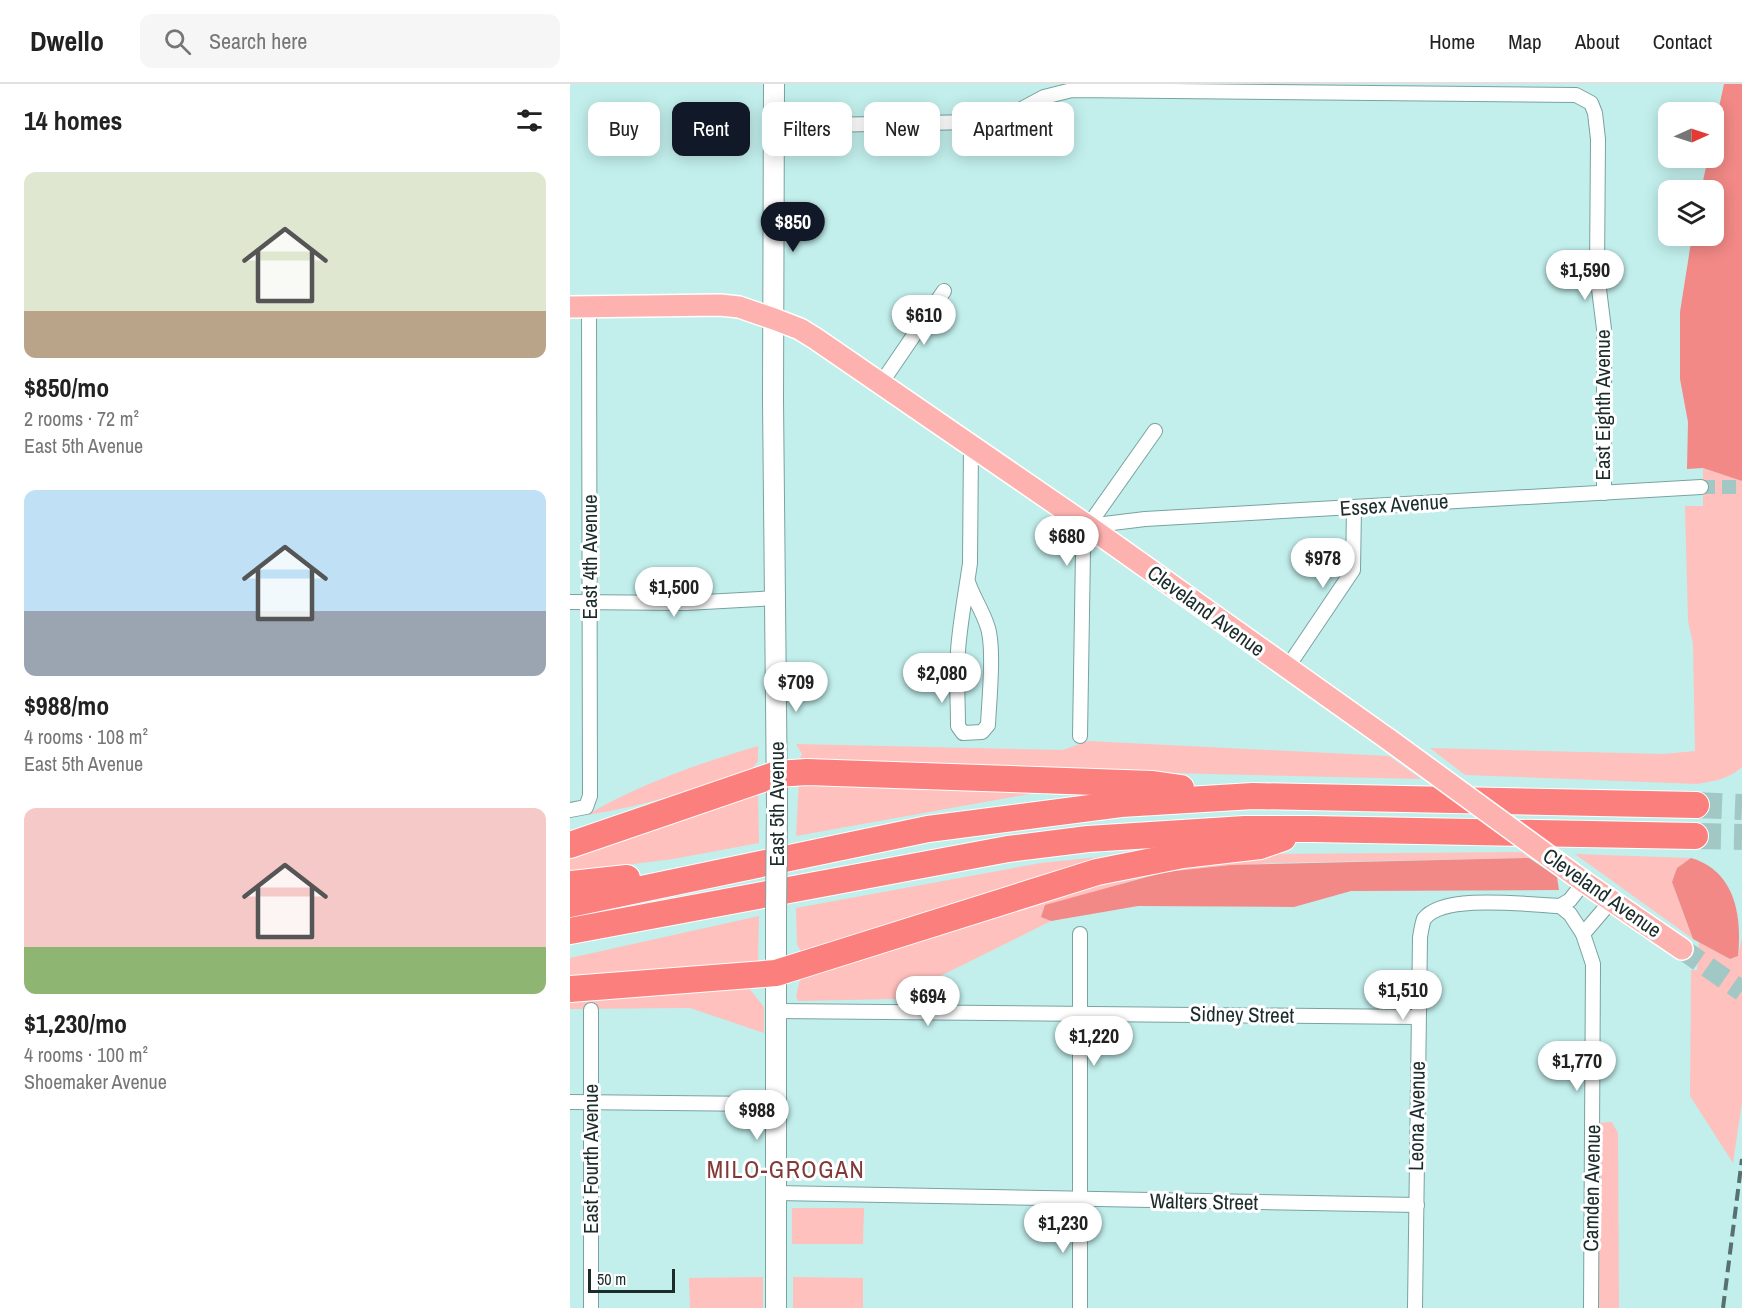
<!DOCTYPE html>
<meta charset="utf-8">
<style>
body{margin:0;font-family:"Archivo Narrow",sans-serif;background:#f6f6f6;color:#222;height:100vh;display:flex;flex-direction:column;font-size:22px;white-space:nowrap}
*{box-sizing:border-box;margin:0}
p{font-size:20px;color:#767676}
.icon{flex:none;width:33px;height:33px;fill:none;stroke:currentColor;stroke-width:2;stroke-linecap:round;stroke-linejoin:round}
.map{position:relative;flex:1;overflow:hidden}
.drawer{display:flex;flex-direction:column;background:#fff;width:570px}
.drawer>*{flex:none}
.banner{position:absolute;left:18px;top:18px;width:570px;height:54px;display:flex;gap:12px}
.needle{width:39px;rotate:87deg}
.buttons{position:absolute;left:1088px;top:18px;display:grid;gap:12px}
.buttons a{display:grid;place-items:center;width:66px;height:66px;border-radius:12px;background:#fff;box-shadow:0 3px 15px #0003;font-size:30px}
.scale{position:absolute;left:18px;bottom:15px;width:87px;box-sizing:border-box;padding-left:6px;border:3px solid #1b2c2b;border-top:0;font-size:16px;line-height:21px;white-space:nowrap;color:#1b2c2b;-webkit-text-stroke:4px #fff;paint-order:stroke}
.price{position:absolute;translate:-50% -51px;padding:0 14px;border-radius:21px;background:#fff;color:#222;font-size:20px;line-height:39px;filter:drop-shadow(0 2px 3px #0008)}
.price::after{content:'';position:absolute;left:50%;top:36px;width:18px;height:14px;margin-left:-9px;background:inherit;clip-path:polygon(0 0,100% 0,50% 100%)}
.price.selected{background:#111827;color:#fff}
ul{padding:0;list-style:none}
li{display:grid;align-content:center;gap:12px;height:318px;padding:0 24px}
li span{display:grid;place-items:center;height:186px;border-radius:12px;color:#555}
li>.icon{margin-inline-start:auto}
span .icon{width:108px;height:108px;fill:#fffc;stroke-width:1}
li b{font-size:26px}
h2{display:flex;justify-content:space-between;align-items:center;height:72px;padding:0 24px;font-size:26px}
.pill{padding:0 21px;border-radius:12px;background:#fff;box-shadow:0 3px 15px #0003;font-size:21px;line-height:54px}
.pill.selected{background:#111827;color:#fff}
header{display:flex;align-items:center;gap:36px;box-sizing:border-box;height:84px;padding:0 30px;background:#fff;border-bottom:2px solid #e0e0e0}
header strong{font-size:28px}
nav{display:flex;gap:33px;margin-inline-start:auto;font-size:21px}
.search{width:420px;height:54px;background:#f6f6f6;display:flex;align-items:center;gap:15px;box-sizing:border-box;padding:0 21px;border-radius:12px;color:#767676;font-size:22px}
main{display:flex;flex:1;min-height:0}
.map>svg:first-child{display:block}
.green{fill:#fec1be}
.forest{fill:#f28986}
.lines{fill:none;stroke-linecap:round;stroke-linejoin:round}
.minor-tunnel{stroke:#a1c8c5;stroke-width:14;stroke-dasharray:14 7;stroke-linecap:butt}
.primary-tunnel{stroke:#a1c8c5;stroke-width:21;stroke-dasharray:21 10;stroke-linecap:butt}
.motorway-tunnel{stroke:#a1c8c5;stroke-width:26;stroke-dasharray:26 13;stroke-linecap:butt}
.minor-casing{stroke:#79a3a0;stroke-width:16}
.secondary-casing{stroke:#79a3a0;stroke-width:22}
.primary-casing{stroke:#fff;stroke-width:24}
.motorway-casing{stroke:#fff;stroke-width:28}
.minor{stroke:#fff;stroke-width:14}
.secondary{stroke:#fff;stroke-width:20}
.primary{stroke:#fdb2b0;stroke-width:21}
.motorway{stroke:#fb7f7c;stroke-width:26}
.rail{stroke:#56716f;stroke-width:4;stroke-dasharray:12 6;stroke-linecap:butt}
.secondary-bridge-casing{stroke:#79a3a0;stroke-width:22;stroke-linecap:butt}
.primary-bridge-casing{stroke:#fff;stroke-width:24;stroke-linecap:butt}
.secondary-bridge{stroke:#fff;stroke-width:20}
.primary-bridge{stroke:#fdb2b0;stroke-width:21}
.labels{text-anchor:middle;stroke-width:6;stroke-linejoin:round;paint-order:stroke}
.street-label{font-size:21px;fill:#1b2c2b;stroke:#fff}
.quarter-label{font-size:24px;letter-spacing:1.5px;fill:#823a39;stroke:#fff}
</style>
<header>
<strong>Dwello</strong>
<div class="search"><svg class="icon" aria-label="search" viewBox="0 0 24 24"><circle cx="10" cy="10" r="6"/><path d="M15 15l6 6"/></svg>Search here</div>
<nav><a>Home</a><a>Map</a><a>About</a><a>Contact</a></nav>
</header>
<main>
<section class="drawer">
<h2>14 homes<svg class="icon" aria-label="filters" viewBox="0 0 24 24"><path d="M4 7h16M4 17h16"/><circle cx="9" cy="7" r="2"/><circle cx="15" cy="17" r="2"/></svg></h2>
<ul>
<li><span style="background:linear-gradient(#dfe7d0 75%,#b9a48a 0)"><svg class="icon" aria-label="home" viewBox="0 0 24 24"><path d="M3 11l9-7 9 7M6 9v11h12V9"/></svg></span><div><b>$850/mo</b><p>2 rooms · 72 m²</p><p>East 5th Avenue</p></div></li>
<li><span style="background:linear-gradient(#bfe0f5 65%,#9aa5b1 0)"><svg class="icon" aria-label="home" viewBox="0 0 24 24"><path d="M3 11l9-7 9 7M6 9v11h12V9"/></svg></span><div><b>$988/mo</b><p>4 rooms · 108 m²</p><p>East 5th Avenue</p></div></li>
<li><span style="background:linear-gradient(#f6c9c9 75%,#8fb573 0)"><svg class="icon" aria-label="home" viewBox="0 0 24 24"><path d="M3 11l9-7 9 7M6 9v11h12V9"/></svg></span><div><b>$1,230/mo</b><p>4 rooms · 100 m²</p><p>Shoemaker Avenue</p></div></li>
</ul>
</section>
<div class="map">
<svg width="1172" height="1224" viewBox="0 0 1172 1224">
<rect width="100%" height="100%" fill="#c2efec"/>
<!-- green -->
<g class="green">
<path d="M1133,384L1172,397V683C1159,695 1144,697 1127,700L895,691L860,664L1093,670L1125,667L1123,560L1118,537L1115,422H1133Z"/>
<path d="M518,657L819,672L851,695L390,684L235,677L230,674L232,670L226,660L493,666Z"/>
<path d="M188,662V677L182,685C128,705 75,722 17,731C71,699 128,680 188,662Z"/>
<path d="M229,697L482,706L226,752Z"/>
<path d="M188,708L189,759L103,775L0,788V768Z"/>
<path d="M587,767L233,872L227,860L226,824L471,779Z"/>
<path d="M952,768L959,774L701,779L595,788L553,799L472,833L481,837L324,915L228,917L226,912L230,896L238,890L560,788L703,770Z"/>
<path d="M1005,770L1121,774L1107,784L1102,798L1123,855Z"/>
<path d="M189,832L188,878L0,897V874Z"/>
<path d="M1172,854V1018L1163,1079L1120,1012L1121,886H1127L1129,858L1160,875L1168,872Z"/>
<path d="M178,903L194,923V949L120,924L0,925V918Z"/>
<path d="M1042,1038L1048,1049L1049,1224H1027L1028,1039Z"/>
<path d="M222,1124H294L293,1160H222Z"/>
<path d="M193,1193V1224H120L119,1194Z"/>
<path d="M223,1193L293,1194V1224H223Z"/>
</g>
<!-- forest -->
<g class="forest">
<path d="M1154,0H1172V397L1133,384L1117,385L1118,338L1110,295V228L1122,152H1143V106H1131L1138,74H1143V51Z"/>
<path d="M959,774L987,793L989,806L781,807L724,823L568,822L481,837L471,833L475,821L595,788L662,781Z"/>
<path d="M1121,774C1165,787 1172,831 1168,872L1160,875L1123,855L1102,798L1107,784Z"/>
</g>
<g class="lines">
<!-- minor-tunnel -->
<path class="minor-tunnel" d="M1131,403H1172"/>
<!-- primary-tunnel -->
<path class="primary-tunnel" d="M1112,865L1172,907"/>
<!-- motorway-tunnel -->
<g class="motorway-tunnel">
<path d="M1126,721L1172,723"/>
<path d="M1125,752L1172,753"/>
</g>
<!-- minor casing -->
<g class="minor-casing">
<g id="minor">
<path d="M205,42L403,38L433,35L474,13L502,6L1006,11L1021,19L1025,29L1028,55L1027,189L1034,245V409"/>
<path d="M310,301L374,207"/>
<path d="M518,442L575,435L1131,403"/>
<path d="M398,498C403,513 412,526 417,541C425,562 419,616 418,641L412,648L393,649L388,642C388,618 386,592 388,567C390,538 396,508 400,479L401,362"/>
<path d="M0,518L116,519L206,514"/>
<path d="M717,584L783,486L784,424"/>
<path d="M510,652L513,467L518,442L585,347"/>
<path d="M0,726L16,723L20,712L19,223"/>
<path d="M990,822L1000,830L1013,850"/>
<path d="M21,926V1224"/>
<path d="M207,927L848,933"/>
<path d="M0,1018L206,1020"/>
<path d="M206,1109L847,1121"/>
<path d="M510,1224V850"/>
<path d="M845,1224L850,853C851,848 852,840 854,835C873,809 959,821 990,822L1000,816L1014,798"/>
<path d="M1021,1224L1023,880L1013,850L1042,816"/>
</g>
</g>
<!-- secondary casing -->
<g class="secondary-casing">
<g id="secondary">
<path d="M204,0L203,316L207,719"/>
<path d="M206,1224V829"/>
</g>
</g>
<!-- primary casing -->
<g class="primary-casing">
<g id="primary">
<path d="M0,223L150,221L169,223L204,235L230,245L246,255L518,442L818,655"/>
<path d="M1014,798L1112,865"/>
</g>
</g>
<!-- motorway casing -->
<g class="motorway-casing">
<g id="motorway">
<path d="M0,761L207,690L237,688L583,700L611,704"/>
<path d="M0,800L57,794"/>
<path d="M0,820L358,745L551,720L683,712L1126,721"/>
<path d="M0,847L438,765L518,755L675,745H742L1125,752"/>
<path d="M0,905L206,889L527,788L613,771L690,762L713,754"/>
</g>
</g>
<!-- minor -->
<use href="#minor" class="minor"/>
<!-- secondary -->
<use href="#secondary" class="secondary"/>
<!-- primary -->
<use href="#primary" class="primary"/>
<!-- motorway -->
<use href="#motorway" class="motorway"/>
<!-- rail -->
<path class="rail" d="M1153,1224L1172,1075"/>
<!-- secondary-bridge casing -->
<g class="secondary-bridge-casing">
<path id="secondary-bridge" d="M206,829L207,719"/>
</g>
<!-- primary-bridge casing -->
<g class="primary-bridge-casing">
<path id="primary-bridge" d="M818,655L1014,798"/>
</g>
<!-- secondary-bridge -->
<use href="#secondary-bridge" class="secondary-bridge"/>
<!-- primary-bridge -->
<use href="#primary-bridge" class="primary-bridge"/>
</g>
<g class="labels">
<!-- street labels -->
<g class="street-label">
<text transform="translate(1033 321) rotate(-90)" y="7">East Eighth Avenue</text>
<text transform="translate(824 421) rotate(-4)" y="7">Essex Avenue</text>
<text transform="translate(20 473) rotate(-90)" y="7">East 4th Avenue</text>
<text transform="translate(636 527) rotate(36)" y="7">Cleveland Avenue</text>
<text transform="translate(207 720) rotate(-90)" y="7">East 5th Avenue</text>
<text transform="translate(1032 809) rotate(35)" y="7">Cleveland Avenue</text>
<text transform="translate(672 931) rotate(1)" y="7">Sidney Street</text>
<text transform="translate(847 1032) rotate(-89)" y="7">Leona Avenue</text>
<text transform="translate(21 1075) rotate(-90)" y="7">East Fourth Avenue</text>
<text transform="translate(1022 1104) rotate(-89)" y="7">Camden Avenue</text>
<text transform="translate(634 1118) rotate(1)" y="7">Walters Street</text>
</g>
<!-- quarter labels -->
<g class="quarter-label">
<text x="216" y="1094">MILO-GROGAN</text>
</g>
</g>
</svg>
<div class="buttons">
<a><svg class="needle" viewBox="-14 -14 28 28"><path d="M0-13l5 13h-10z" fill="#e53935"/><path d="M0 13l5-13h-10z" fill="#767676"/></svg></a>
<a><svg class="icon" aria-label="layers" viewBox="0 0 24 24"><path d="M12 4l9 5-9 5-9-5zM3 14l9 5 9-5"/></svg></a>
</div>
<div class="scale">50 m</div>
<b class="price selected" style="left:223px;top:169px">$850</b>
<b class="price" style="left:1015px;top:217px">$1,590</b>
<b class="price" style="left:354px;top:262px">$610</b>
<b class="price" style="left:497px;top:483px">$680</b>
<b class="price" style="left:753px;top:505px">$978</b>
<b class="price" style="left:104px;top:534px">$1,500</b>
<b class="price" style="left:372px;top:620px">$2,080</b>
<b class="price" style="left:226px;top:629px">$709</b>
<b class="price" style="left:833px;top:937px">$1,510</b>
<b class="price" style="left:358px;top:943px">$694</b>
<b class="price" style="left:524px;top:983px">$1,220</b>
<b class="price" style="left:1007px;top:1008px">$1,770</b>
<b class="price" style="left:187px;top:1057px">$988</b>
<b class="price" style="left:493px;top:1170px">$1,230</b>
<div class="banner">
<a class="pill">Buy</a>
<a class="pill selected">Rent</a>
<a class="pill">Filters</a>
<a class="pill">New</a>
<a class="pill">Apartment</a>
</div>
</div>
</main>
